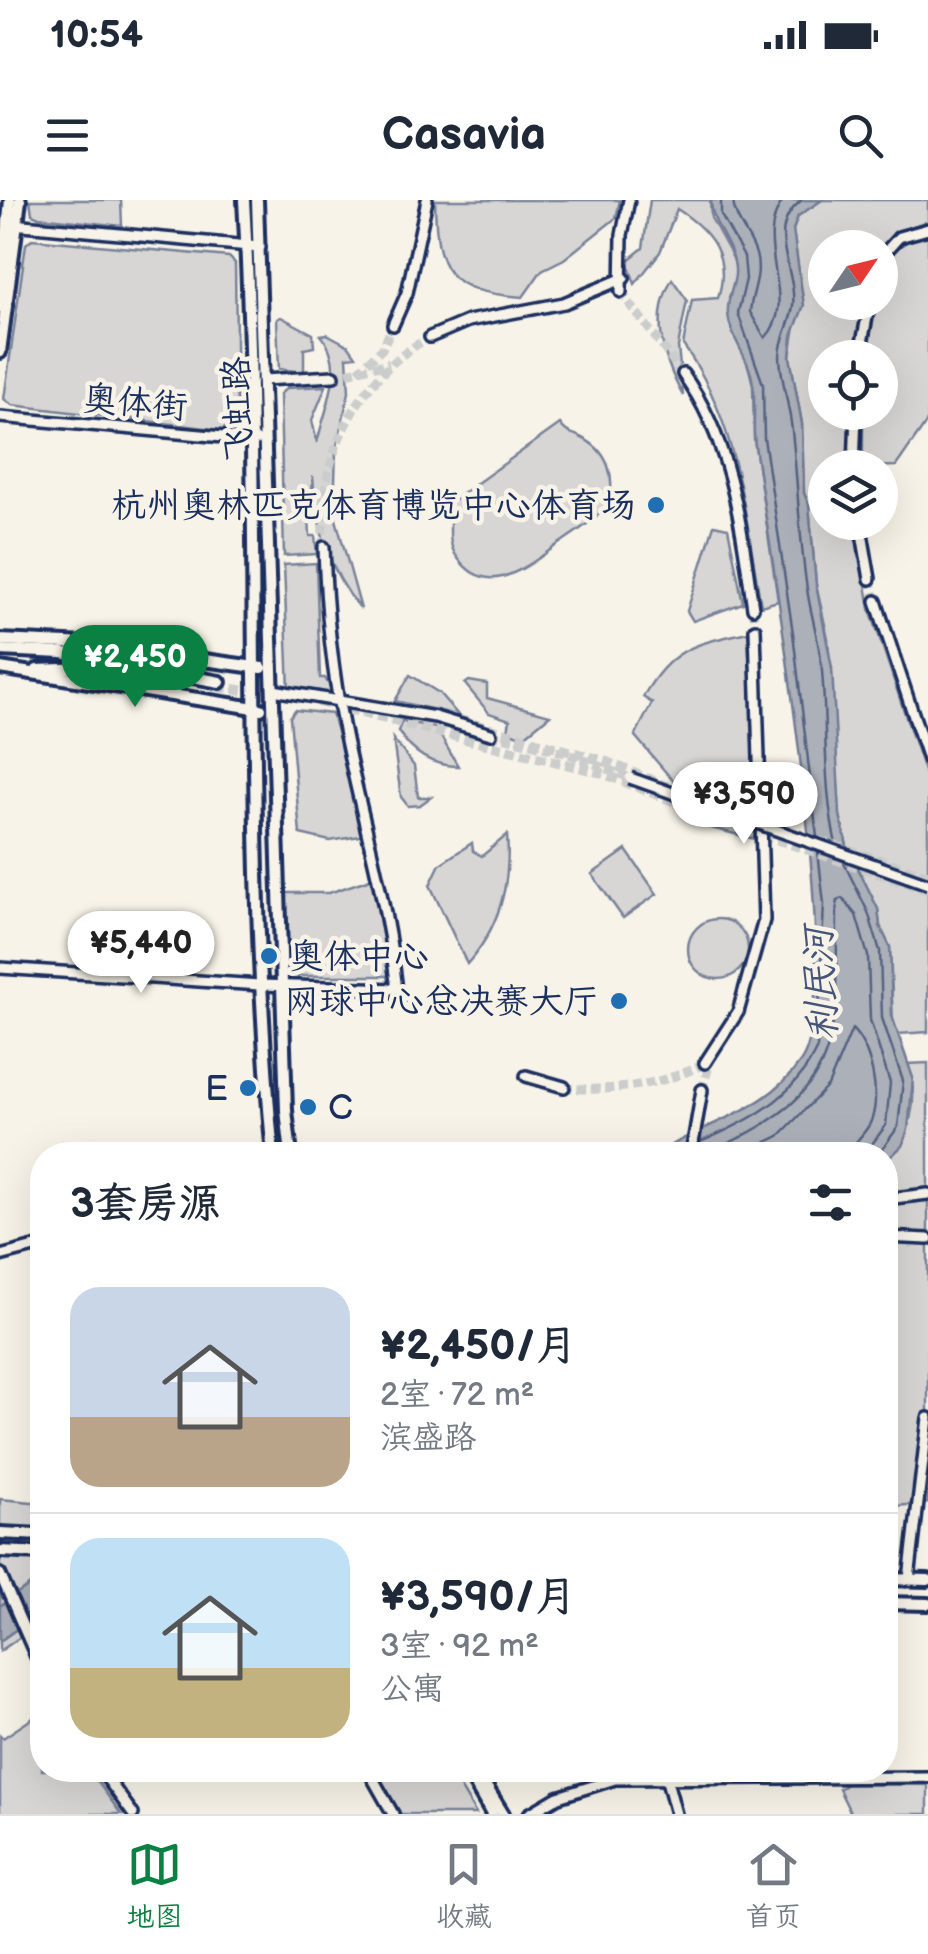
<!DOCTYPE html>
<html lang="zh">
<meta charset="utf-8">
<style>
body{margin:0;font-family:"Balsamiq Sans","LXGW WenKai TC",sans-serif;background:#f6f6f7;color:#1f2937;height:100vh;display:flex;flex-direction:column;font-size:38px;white-space:nowrap}
*{box-sizing:border-box;margin:0}
p{font-size:32px;color:#747a83}
.icon{flex:none;width:55px;height:55px;fill:none;stroke:currentColor;stroke-width:2;stroke-linecap:round;stroke-linejoin:round}
.map{position:relative;flex:1;overflow:hidden}
.sheet{position:absolute;left:30px;top:942px;width:868px;height:640px;display:flex;flex-direction:column;background:#fff;border-radius:40px;box-shadow:0 10px 40px #0002}
.sheet>*{flex:none}
.needle{width:65px;rotate:55deg}
.buttons{position:absolute;left:808px;top:30px;display:grid;gap:20px}
.buttons a{display:grid;place-items:center;width:90px;height:90px;border-radius:50%;background:#fff;box-shadow:0 10px 40px #0002;font-size:50px}
.price{position:absolute;translate:-50% -85px;padding:0 22px;border-radius:35px;background:#fff;color:#222;font-size:32px;line-height:65px;filter:drop-shadow(0 2px 5px #0008)}
.price::after{content:'';position:absolute;left:50%;top:60px;width:30px;height:22px;margin-left:-15px;background:inherit;clip-path:polygon(0 0,100% 0,50% 100%)}
.price.current{background:#0b8043;color:#fff}
ul{padding:0;list-style:none}
li{display:flex;align-items:center;gap:30px;height:250px;padding:0 40px}
li+li{border-top:2px solid #e0e1e3}
li span{display:grid;place-items:center;flex:none;width:280px;height:200px;border-radius:30px;color:#555}
li>.icon{margin-inline-start:auto}
span .icon{width:120px;height:120px;fill:#fffc;stroke-width:1}
li b{font-size:42px}
h2{display:flex;justify-content:space-between;align-items:center;height:120px;padding:0 40px;font-size:42px}
.status{display:flex;justify-content:space-between;align-items:center;height:70px;padding:0 50px;background:#fff;direction:ltr}
.status svg{height:28px;fill:currentColor}
header{display:flex;justify-content:space-between;align-items:center;height:130px;padding:0 40px;background:#fff;font-size:45px;font-weight:600}
.dock{display:flex;justify-content:space-around;align-items:center;height:140px;border-top:2px solid #e0e1e3;background:#fff;font-size:28px;color:#747a83}
.dock a{display:grid;justify-items:center;gap:5px}
.dock .current{color:#0b8043}
.map>svg:first-child{display:block}
.green{fill:#d7d6d4;stroke:#798299;stroke-width:2.5}
.water{fill:#acb0b9;stroke:#727c95;stroke-width:2.5}
.lines{fill:none;stroke-linecap:round;stroke-linejoin:round}
.shore{stroke:#556382;stroke-width:2.5}
.minor-tunnel{stroke:#cbcccc;stroke-width:9;stroke-dasharray:9 4.5;stroke-linecap:butt}
.major-tunnel{stroke:#cbcccc;stroke-width:10;stroke-dasharray:10 5;stroke-linecap:butt}
.minor-casing{stroke:#1b2f5e;stroke-width:16}
.major-casing{stroke:#1b2f5e;stroke-width:18}
.minor{stroke:#f7f3e8;stroke-width:9}
.major{stroke:#f7f3e8;stroke-width:10}
.minor-bridge-casing{stroke:#1b2f5e;stroke-width:16;stroke-linecap:butt}
.minor-bridge{stroke:#f7f3e8;stroke-width:9}
.poi-dot{fill:#1f6fb2;stroke:#f7f3e8;stroke-width:4}
.labels{text-anchor:middle;stroke-width:9;stroke-linejoin:round;paint-order:stroke}
.street-label{font-size:35px;fill:#1b2f5e;stroke:#f7f3e8}
.poi-label{font-size:35px;fill:#1b2f5e;stroke:#f7f3e8;text-anchor:end}
.water-label{font-size:38px;font-style:italic;fill:#465679;stroke:#f7f3e8}
</style>
<div class="status"><b>10:54</b><svg viewBox="0 0 49 12"><path d="M0 12V9h3v3zM5 12V6h3v6zM10 12V3h3v9zM15 12V0h3v12zM26 1h20v11H26zM47 4h2v5h-2z"/></svg></div>
<header><svg class="icon" aria-label="menu" viewBox="0 0 24 24"><path d="M4 6h16M4 12h16M4 18h16"/></svg>Casavia<svg class="icon" aria-label="search" viewBox="0 0 24 24"><circle cx="10" cy="10" r="6"/><path d="M15 15l6 6"/></svg></header>
<div class="map">
<svg width="928" height="1614" viewBox="0 0 928 1614">
<rect width="100%" height="100%" fill="#f7f3e8"/>
<filter id="ink" filterUnits="userSpaceOnUse"><feTurbulence type="fractalNoise" baseFrequency=".01" numOctaves="2"/><feDisplacementMap in="SourceGraphic" scale="20" xChannelSelector="R" yChannelSelector="G"/><feConvolveMatrix kernelMatrix="1 2 1 2 8 2 1 2 1" color-interpolation-filters="sRGB"/></filter>
<g filter="url(#ink)">
<!-- green -->
<g class="green">
<path d="M30,0H121L122,26L39,17L32,14Z"/>
<path d="M435,0H620L616,18L564,59L542,70L523,97C447,92 436,72 435,0Z"/>
<path d="M650,0H710L711,18L734,60L737,78L729,97L733,135L745,153L753,185L754,239L778,401L761,406C745,317 738,219 683,145L692,100L718,98C731,56 711,31 677,9L660,52L635,84L627,61L643,48Z"/>
<path d="M822,0H928V21L898,31L880,52V48H825V102L864,103L853,157L825,158V212L851,213L850,267L825,268V322L856,323L870,409L928,583V832L898,834L893,824L890,747L880,726L878,709L847,646L840,615L828,438L816,385L809,305L804,293L802,224L790,157L801,88L793,30L798,16Z"/>
<path d="M928,33V220L896,266L863,267V213L880,212V158L868,157L874,103L880,102C880,65 890,44 928,33Z"/>
<path d="M32,39L229,57L235,63L237,223L222,230L12,205L4,199L26,44Z"/>
<path d="M672,79L687,100L678,147L683,196C663,159 650,118 672,79Z"/>
<path d="M281,117L313,134L314,147L304,149V172L279,169L277,119Z"/>
<path d="M327,134L349,146L356,156L347,157L349,192L336,250L334,312L361,409C328,371 316,325 313,276L312,293L308,294L310,336H315L317,354L284,356L280,194L287,188L326,186L312,220L317,243C325,207 347,167 321,135Z"/>
<path d="M560,224C567,234 570,232 580,237C609,250 617,279 607,306C592,322 575,333 557,345C525,368 487,400 457,357C444,339 455,320 446,305Z"/>
<path d="M714,325L728,328L743,403L693,421L687,411Z"/>
<path d="M316,363L320,478H325L332,490L327,497L289,490L284,365Z"/>
<path d="M748,432L756,574L754,639L692,623V603L635,536L652,503L643,497C671,447 695,444 748,432Z"/>
<path d="M410,475L439,493L458,515L395,501Z"/>
<path d="M469,481L487,484V498L550,515L523,537L508,531L510,520L489,513L465,484Z"/>
<path d="M295,510L332,514L366,635L330,641L300,634L290,517Z"/>
<path d="M402,521L436,528L458,566C432,566 412,553 398,531Z"/>
<path d="M393,539L414,566L418,597H431L420,605L408,606L401,597Z"/>
<path d="M507,635C511,683 500,727 467,764L430,685L440,664L472,643L473,651L482,656Z"/>
<path d="M626,650L657,694L623,718L592,674Z"/>
<path d="M376,677L392,776H298L297,801L288,802L286,693H329Z"/>
<circle cx="718" cy="749" r="30"/>
<path d="M928,863V1303L885,1307V962C910,937 921,899 907,864Z"/>
<path d="M0,1299L42,1303V1422L0,1451Z"/>
<path d="M42,1512V1570H89L121,1614H0V1535L3,1538Z"/>
<path d="M375,1570H450L476,1614H401Z"/>
<path d="M847,1584L928,1585V1614H851L839,1589Z"/>
</g>
<!-- water -->
<g class="water">
<path d="M711,0H822L798,16L793,30L804,105L792,136L790,157L802,224L804,293L809,305L816,385L832,468L840,615L847,646L878,709L880,726L890,747L892,816L913,878L908,930L902,946L885,962V955H657C705,920 765,914 801,861C848,791 769,347 755,245C752,225 756,204 753,184C750,158 730,139 728,114C726,95 739,81 734,62C729,38 711,25 711,0Z"/>
<path d="M42,1377V1411L0,1441V1406Z"/>
</g>
<g class="lines">
<!-- shore -->
<g class="shore">
<path d="M721,0V15L744,57L746,79L738,113L763,184L764,238L793,433L817,637"/>
<path d="M733,0C734,21 750,34 756,54C762,76 752,90 750,112L765,138C801,101 751,44 783,0"/>
<path d="M802,0C763,30 797,68 793,106C791,124 780,137 780,157C781,181 790,207 792,231C798,284 799,337 807,389C811,417 820,443 822,471C827,529 823,588 836,644"/>
<path d="M843,661L868,712L880,751L882,818L903,881L898,927L878,955"/>
<path d="M700,942C748,922 795,898 817,848L824,704L818,652"/>
<path d="M702,955C847,894 836,845 837,702L842,698L856,715L868,756L870,820L890,883L886,925L864,955"/>
<path d="M741,955L779,936L828,886L852,829C871,848 881,895 871,921C866,934 853,941 849,955"/>
</g>
<!-- minor-tunnel -->
<g class="minor-tunnel">
<path d="M621,92L683,174"/>
<path d="M358,171L382,149L393,125"/>
<path d="M334,176L389,163"/>
<path d="M324,347C315,263 354,178 430,137"/>
<path d="M870,379L876,401"/>
<path d="M753,408L755,429"/>
<path d="M491,534L566,553L630,578"/>
<path d="M564,887C604,894 669,884 705,863"/>
<path d="M702,890L710,863"/>
</g>
<!-- major-tunnel -->
<g class="major-tunnel">
<path d="M248,484L414,510"/>
<path d="M218,487L277,495"/>
<path d="M318,502L602,573L737,626L928,690"/>
<path d="M445,516L604,561L681,592"/>
<path d="M819,641L928,675"/>
</g>
<!-- minor casing -->
<g class="minor-casing">
<g id="minor">
<path d="M12,24L260,47"/>
<path d="M880,58L899,37L928,29"/>
<path d="M621,92L622,35L629,0"/>
<path d="M393,125L407,93L427,0"/>
<path d="M430,137L468,121L564,103L624,78"/>
<path d="M859,158L870,102"/>
<path d="M683,174C732,242 741,326 753,408"/>
<path d="M263,180L334,176"/>
<path d="M0,217L257,240"/>
<path d="M854,268L856,212"/>
<path d="M860,322L870,379"/>
<path d="M324,347C326,409 332,470 344,530C362,622 390,708 398,802"/>
<path d="M876,401L928,559"/>
<path d="M273,490L435,517L491,534"/>
<path d="M0,768L260,785L397,789"/>
<path d="M705,863L738,812L764,720L755,429"/>
<path d="M526,876L564,887"/>
<path d="M691,955L702,890"/>
<path d="M885,999L928,994"/>
<path d="M885,1037L928,1039"/>
<path d="M0,1056L42,1045"/>
<path d="M0,1374L42,1470"/>
<path d="M909,1379L928,1218"/>
<path d="M101,1570L133,1614"/>
<path d="M368,1570L393,1614"/>
<path d="M665,1573L676,1614"/>
<path d="M529,1614L558,1597L615,1579L928,1577"/>
</g>
</g>
<!-- major casing -->
<g class="major-casing">
<g id="major">
<path d="M244,0C262,318 243,638 273,955"/>
<path d="M257,0L286,910L291,955"/>
<path d="M0,107L10,0"/>
<path d="M0,152L20,0"/>
<path d="M0,440L88,444L262,468"/>
<path d="M0,450L62,453L220,482"/>
<path d="M0,468L261,509"/>
<path d="M37,470L86,468L179,482"/>
<path d="M0,1333L42,1335"/>
<path d="M0,1351L42,1353"/>
<path d="M885,1379L928,1380"/>
<path d="M885,1403L928,1404"/>
<path d="M467,1570L492,1614"/>
<path d="M476,1570L503,1614"/>
</g>
</g>
<!-- minor -->
<use href="#minor" class="minor"/>
<!-- major -->
<use href="#major" class="major"/>
<!-- minor-bridge casing -->
<g class="minor-bridge-casing">
<path id="minor-bridge" d="M630,578L928,684"/>
</g>
<!-- minor-bridge -->
<use href="#minor-bridge" class="minor-bridge"/>
</g>
</g>
<!-- markers -->
<g class="poi-dot">
<circle cx="656" cy="305" r="10"/>
<circle cx="269" cy="756" r="10"/>
<circle cx="619" cy="801" r="10"/>
<circle cx="248" cy="888" r="10"/>
<circle cx="308" cy="907" r="10"/>
</g>
<g class="labels">
<!-- street labels -->
<g class="street-label">
<text transform="translate(135 202) rotate(5)" y="12">奥体街</text>
<text transform="translate(237 209) rotate(-92)" y="12">飞虹路</text>
</g>
<!-- poi labels -->
<g class="poi-label">
<text x="636" y="317">杭州奥林匹克体育博览中心体育场</text>
<text x="289" y="768" text-anchor="start">奥体中心</text>
<text x="599" y="813">网球中心总决赛大厅</text>
<text x="228" y="900">E</text>
<text x="328" y="919" text-anchor="start">C</text>
</g>
<!-- water labels -->
<g class="water-label">
<text transform="translate(820 784) rotate(-93)" y="13">利民河</text>
</g>
</g>
</svg>
<div class="buttons">
<a><svg class="needle" viewBox="-14 -14 28 28"><path d="M0-13l5 13h-10z" fill="#e53935"/><path d="M0 13l5-13h-10z" fill="#747a83"/></svg></a>
<a><svg class="icon" aria-label="locate" viewBox="0 0 24 24"><circle cx="12" cy="12" r="6"/><path d="M12 2v4M12 18v4M2 12h4M18 12h4"/></svg></a>
<a><svg class="icon" aria-label="layers" viewBox="0 0 24 24"><path d="M12 4l9 5-9 5-9-5zM3 14l9 5 9-5"/></svg></a>
</div>
<b class="price current" style="left:135px;top:510px">¥2,450</b>
<b class="price" style="left:744px;top:647px">¥3,590</b>
<b class="price" style="left:141px;top:796px">¥5,440</b>
<section class="sheet">
<h2>3套房源<svg class="icon" aria-label="filters" viewBox="0 0 24 24"><path d="M4 7h16M4 17h16"/><circle cx="9" cy="7" r="2"/><circle cx="15" cy="17" r="2"/></svg></h2>
<ul>
<li><span style="background:linear-gradient(#c9d6e8 65%,#b9a48a 0)"><svg class="icon" aria-label="home" viewBox="0 0 24 24"><path d="M3 11l9-7 9 7M6 9v11h12V9"/></svg></span><div><b>¥2,450/月</b><p>2室 · 72 m²</p><p>滨盛路</p></div></li>
<li><span style="background:linear-gradient(#bfe0f5 65%,#c2b280 0)"><svg class="icon" aria-label="home" viewBox="0 0 24 24"><path d="M3 11l9-7 9 7M6 9v11h12V9"/></svg></span><div><b>¥3,590/月</b><p>3室 · 92 m²</p><p>公寓</p></div></li>
</ul>
</section>
</div>
<nav class="dock">
<a class="current"><svg class="icon" aria-label="map" viewBox="0 0 24 24"><path d="M3 6l6-2 6 2 6-2v14l-6 2-6-2-6 2zM9 4v14M15 6v14"/></svg>地图</a>
<a><svg class="icon" aria-label="saved" viewBox="0 0 24 24"><path d="M7 4h10v16l-5-4-5 4z"/></svg>收藏</a>
<a><svg class="icon" aria-label="home" viewBox="0 0 24 24"><path d="M3 11l9-7 9 7M6 9v11h12V9"/></svg>首页</a>
</nav>
